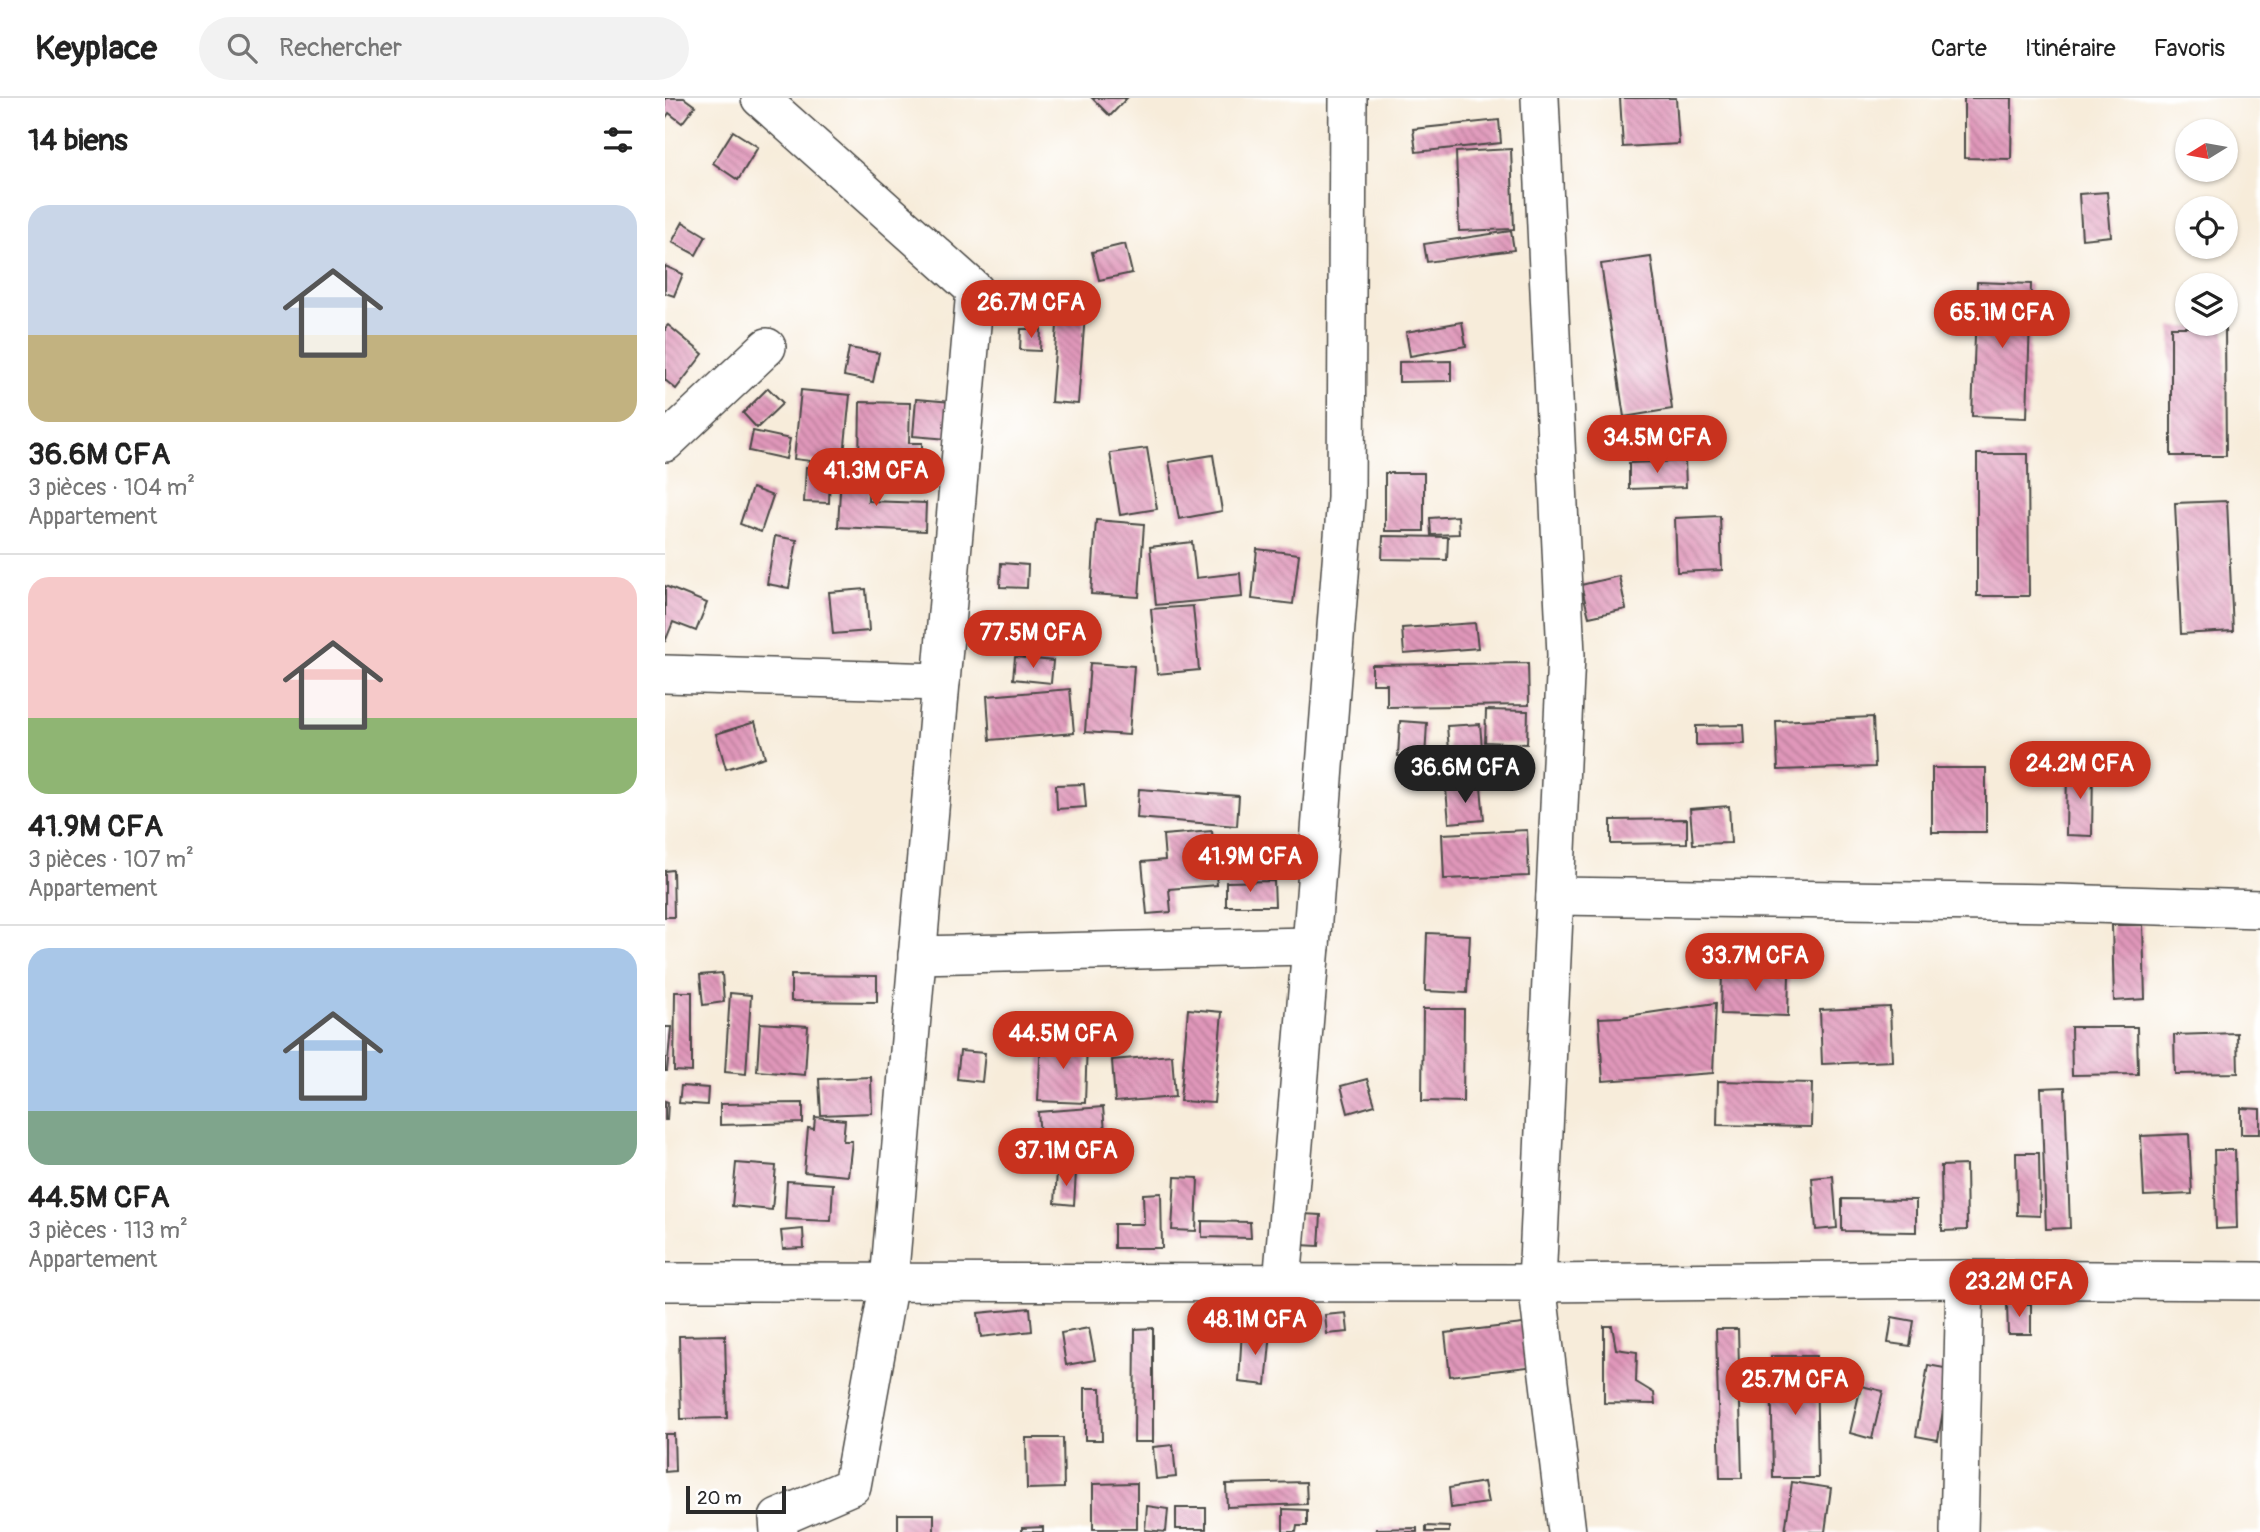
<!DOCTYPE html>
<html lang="fr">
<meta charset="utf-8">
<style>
body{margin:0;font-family:Pangolin,sans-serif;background:#f2f2f2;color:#222;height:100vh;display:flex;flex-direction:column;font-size:26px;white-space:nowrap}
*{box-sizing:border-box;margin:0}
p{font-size:23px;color:#767676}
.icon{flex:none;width:38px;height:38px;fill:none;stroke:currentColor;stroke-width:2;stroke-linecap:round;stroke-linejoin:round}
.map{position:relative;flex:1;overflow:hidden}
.details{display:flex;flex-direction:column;background:#fff;width:665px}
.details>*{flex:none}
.needle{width:46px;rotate:259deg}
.buttons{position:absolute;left:1510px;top:21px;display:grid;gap:14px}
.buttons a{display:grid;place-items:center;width:63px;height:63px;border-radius:50%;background:#fff;box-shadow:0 2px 5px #0004;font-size:35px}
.scale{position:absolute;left:21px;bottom:18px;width:100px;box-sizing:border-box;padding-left:7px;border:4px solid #2b2b2b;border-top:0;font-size:19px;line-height:24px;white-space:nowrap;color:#2b2b2b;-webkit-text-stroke:5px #fff;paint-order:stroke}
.price{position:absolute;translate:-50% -60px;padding:0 16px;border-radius:24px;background:#c8321e;color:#fff;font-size:23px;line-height:46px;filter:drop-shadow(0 2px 4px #0008)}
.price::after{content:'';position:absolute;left:50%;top:42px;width:21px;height:16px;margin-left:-10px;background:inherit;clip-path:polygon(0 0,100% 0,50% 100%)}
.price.active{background:#222;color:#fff}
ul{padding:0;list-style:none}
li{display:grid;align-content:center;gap:14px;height:371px;padding:0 28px}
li+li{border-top:2px solid #e0e0e0}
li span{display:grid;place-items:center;height:217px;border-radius:21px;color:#555}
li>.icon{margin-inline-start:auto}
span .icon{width:126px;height:126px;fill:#fffc;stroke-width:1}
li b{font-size:30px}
h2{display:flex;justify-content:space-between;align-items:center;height:84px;padding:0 28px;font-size:30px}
header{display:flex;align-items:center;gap:42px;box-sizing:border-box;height:98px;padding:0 35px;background:#fff;border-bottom:2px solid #e0e0e0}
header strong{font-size:33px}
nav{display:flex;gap:38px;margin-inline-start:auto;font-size:24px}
.search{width:490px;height:63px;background:#f2f2f2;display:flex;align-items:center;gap:18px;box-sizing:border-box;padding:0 24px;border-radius:38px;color:#767676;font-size:26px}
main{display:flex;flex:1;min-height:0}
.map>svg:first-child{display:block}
.building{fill:url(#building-back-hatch)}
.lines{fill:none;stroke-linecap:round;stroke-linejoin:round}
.minor-casing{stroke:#4a4845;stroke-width:40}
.minor{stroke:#fff;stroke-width:37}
</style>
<header>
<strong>Keyplace</strong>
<div class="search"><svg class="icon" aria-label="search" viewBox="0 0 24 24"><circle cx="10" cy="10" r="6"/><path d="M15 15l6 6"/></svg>Rechercher</div>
<nav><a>Carte</a><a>Itinéraire</a><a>Favoris</a></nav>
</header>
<main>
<section class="details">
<h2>14 biens<svg class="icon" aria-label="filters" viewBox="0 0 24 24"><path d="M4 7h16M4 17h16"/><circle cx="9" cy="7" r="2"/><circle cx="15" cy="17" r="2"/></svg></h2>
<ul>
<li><span style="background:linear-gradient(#c9d6e8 60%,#c2b280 0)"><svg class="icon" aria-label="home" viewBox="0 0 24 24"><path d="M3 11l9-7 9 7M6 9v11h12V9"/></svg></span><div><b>36.6M CFA</b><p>3 pièces · 104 m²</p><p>Appartement</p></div></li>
<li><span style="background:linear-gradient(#f6c9c9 65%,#8fb573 0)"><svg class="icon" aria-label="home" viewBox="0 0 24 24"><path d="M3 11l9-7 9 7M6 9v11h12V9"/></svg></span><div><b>41.9M CFA</b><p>3 pièces · 107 m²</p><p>Appartement</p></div></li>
<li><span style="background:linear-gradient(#a9c7e8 75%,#7fa58c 0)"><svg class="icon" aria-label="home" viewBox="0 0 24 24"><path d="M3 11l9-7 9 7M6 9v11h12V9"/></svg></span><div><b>44.5M CFA</b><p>3 pièces · 113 m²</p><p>Appartement</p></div></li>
</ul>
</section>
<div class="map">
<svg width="1595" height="1434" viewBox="0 0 1595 1434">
<defs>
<pattern id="building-back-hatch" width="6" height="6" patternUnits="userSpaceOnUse" patternTransform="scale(1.75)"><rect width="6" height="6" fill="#e097ba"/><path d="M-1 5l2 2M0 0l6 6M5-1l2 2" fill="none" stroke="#b67b97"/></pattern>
</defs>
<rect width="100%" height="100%" fill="#fff"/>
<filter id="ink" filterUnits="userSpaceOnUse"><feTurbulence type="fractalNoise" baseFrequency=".0143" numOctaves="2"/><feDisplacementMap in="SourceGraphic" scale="14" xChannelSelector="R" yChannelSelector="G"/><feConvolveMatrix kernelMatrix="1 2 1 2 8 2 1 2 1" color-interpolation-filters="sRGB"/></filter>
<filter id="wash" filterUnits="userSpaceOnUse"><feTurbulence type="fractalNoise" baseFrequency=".00686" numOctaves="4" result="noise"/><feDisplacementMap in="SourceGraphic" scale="28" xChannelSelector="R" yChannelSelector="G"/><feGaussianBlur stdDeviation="1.57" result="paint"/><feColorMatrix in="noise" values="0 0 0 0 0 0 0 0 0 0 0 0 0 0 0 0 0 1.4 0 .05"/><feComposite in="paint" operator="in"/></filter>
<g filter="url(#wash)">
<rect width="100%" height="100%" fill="#f7ecda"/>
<g id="blocks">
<!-- building -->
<g class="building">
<path d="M0,0H19L30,8L17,25L4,15L0,21Z"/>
<path d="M427,0H462L445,18Z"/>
<path d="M955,0H1011L1014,46L958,49Z"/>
<path d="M1299,0H1347L1346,61L1299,60Z"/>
<path d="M834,22L836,45L751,54L748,31Z"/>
<path d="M68,33L93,49L73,82L48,65Z"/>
<path d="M846,51L849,131L794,133L791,54Z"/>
<path d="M1442,94L1446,138L1417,141L1414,96Z"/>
<path d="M18,124L41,138L31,157L7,144Z"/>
<path d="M846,133L849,152L762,164L759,146Z"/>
<path d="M460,146L467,175L434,182L427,154Z"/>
<path d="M986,159L1007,311L959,319L936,166Z"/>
<path d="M0,168L18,176L9,198L0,195Z"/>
<path d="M1312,184L1366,186L1362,320L1307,318Z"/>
<path d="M393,215L420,217L413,306L386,304Z"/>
<path d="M797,224L801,248L745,258L741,234Z"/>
<path d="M3,227L38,256L11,291L0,282V230Z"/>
<path d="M1506,229H1560L1561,358H1506Z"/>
<path d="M356,231H376L375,253L355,252Z"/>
<path d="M184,250L214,255L208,284L179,278Z"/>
<path d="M786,263V283L734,284V264Z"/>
<path d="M103,290L118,305L92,330L78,315Z"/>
<path d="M136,292L185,297L178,367L129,361Z"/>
<path d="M251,301L287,304L283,341L248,338Z"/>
<path d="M195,304L245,305L244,345H257V369L194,368Z"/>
<path d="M88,333L125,341L121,361L84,353Z"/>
<path d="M482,350L492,411L455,417L445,355Z"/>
<path d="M1312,356H1363L1364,498H1312Z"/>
<path d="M548,357L557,413L514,421L504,364Z"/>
<path d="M1020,363L1021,389L964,391V365Z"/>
<path d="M141,369L165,370L164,405L139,404Z"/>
<path d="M176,375L204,376L203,403L261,405L260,433L173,429Z"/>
<rect x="720" y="375" width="39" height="58"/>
<path d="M87,390L108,398L96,434L75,426Z"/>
<path d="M1562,403L1568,533L1516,536L1510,405Z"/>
<path d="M793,418L794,436L766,437L765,420Z"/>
<path d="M1055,418L1057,472L1012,474L1010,420Z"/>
<path d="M431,422L479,426L474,499L426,496Z"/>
<path d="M110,438L132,442L124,490L102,486Z"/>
<path d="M718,438L783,439L782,462L717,461Z"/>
<path d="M527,444L531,480L575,475L577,499L491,507L485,449Z"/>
<path d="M592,451L634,456L628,506L587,501Z"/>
<path d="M336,465L363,467L362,490L335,489Z"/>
<path d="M954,478L961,511L924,519L916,487Z"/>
<path d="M0,488L42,505L31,533L8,524L0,544Z"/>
<path d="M201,491L204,533L168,536L164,494Z"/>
<path d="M528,508L534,572L492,576L486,511Z"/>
<path d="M810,525L813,550L739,556L737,530Z"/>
<path d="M350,559L388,563L386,585L348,581Z"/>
<path d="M425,565L469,568L464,637L420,634Z"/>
<path d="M863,565L864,607L722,609V586H707V567Z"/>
<path d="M405,591L409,635L325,642L322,598Z"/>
<path d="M821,612L863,613L862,646L820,644Z"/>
<path d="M1208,619L1210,669L1113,672L1111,623Z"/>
<path d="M735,623L762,625L760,660L733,658Z"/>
<path d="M90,624L100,659L61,671L51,636Z"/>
<path d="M815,626L820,686L787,689L782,628Z"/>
<path d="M1079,627L1080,646L1031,647V628Z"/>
<path d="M1402,669H1428L1427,738L1401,737Z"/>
<rect x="1267" y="670" width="54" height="64"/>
<path d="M419,686L421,709L392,711L391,687Z"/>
<path d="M816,689L819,722L784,725L781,691Z"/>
<path d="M474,691L574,698L572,728L472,720Z"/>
<path d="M1064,708L1066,745L1028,746L1025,711Z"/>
<path d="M1022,721V745L946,746V722Z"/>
<path d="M862,732L864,778L779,781L777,736Z"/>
<path d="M547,733L552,787L504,791L506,814L482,816L477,764L500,762L498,737Z"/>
<path d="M8,772L9,819H0V773Z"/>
<path d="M609,783L610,808H561V784Z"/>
<path d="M1447,827H1478L1480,901L1449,903Z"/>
<path d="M762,835L805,837L802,895L760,893Z"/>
<path d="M1057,873L1124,875L1123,918L1056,916Z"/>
<path d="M57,875L59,904L38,907L35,877Z"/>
<path d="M126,877L212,878V904L126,903Z"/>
<path d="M10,894H27V974L9,973Z"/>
<path d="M65,895L86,897L81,976L60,974Z"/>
<path d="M1051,905L1048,975L938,983L934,920L956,919Z"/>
<path d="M1225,909L1227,963L1157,966L1155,912Z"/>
<path d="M523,911L557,914L549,1005L515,1003Z"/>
<path d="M758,911H799L798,1004L757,1003Z"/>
<path d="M95,925L143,928L140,977L92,973Z"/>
<path d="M0,929H6L2,973H0Z"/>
<path d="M1406,929H1472L1473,976L1407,977Z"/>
<path d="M1572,935L1573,975L1510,976L1509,937Z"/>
<path d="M376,941L422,943L420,1005L373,1003Z"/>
<path d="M295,953L320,955L317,984L292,981Z"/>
<path d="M507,957L510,999L450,1004L447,962Z"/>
<path d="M206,979L207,1015L156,1017L154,981Z"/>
<path d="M702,981L710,1007L683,1015L676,988Z"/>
<path d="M1053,983L1147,985L1146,1029L1052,1027Z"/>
<path d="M16,988L43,990L42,1007L14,1005Z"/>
<path d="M1400,989L1405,1130L1381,1131L1376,990Z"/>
<path d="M0,1003L3,1004L2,1022H0Z"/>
<path d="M138,1005V1025L55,1027V1006Z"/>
<path d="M438,1009L441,1046L376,1050L373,1014Z"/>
<path d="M1576,1010L1595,1011V1036H1576Z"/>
<path d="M150,1019L180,1022L178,1043H187L183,1078L139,1074L143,1030L149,1031Z"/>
<path d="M1524,1036L1527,1096L1479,1098L1476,1038Z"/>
<path d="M1549,1052H1570L1572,1130L1551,1131Z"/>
<path d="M1351,1055H1374L1375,1118L1352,1117Z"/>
<path d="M71,1065L111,1068L107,1112L67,1108Z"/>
<path d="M1301,1067L1302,1132L1277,1133L1276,1068Z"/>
<path d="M392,1073L411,1074L409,1107L390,1105Z"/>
<path d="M1168,1078L1172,1130L1151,1132L1147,1080Z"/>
<path d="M510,1079L533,1080L531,1133L507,1132Z"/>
<path d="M122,1083L168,1086L166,1123L120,1121Z"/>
<path d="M496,1095L497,1150H449V1126H479L478,1096Z"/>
<path d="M1177,1101L1251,1102V1134L1177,1133Z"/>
<path d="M637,1116L656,1117L654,1148L635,1147Z"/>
<path d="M537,1123L585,1124L586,1140L537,1139Z"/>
<path d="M138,1131L139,1150L118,1151L116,1133Z"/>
<path d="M1342,1206H1366V1236H1343Z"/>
<path d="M365,1210L367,1233L316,1239L313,1215Z"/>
<path d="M681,1215L683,1234L662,1236L660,1217Z"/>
<path d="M1227,1219L1249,1223L1245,1248L1223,1245Z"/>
<path d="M866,1225L871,1268L785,1278L780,1235Z"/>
<path d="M939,1228H947L951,1251L972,1254L971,1284L989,1295L990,1306L939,1305Z"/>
<path d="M424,1230L430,1262L401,1267L396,1235Z"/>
<path d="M488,1230V1344H469L470,1231Z"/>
<path d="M577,1231L606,1234L601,1287L574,1284Z"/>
<path d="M1051,1231H1073L1077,1380H1055Z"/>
<path d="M60,1237L62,1320L16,1321L14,1238Z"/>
<path d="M1106,1258H1151L1153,1380H1108Z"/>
<path d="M1263,1267L1285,1271L1273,1342L1251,1338Z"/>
<path d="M1196,1288L1218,1293L1207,1341L1185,1335Z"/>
<path d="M420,1290H436L437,1342H420Z"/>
<path d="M0,1336H9L10,1373L0,1374Z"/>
<path d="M361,1340H398L399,1390L362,1391Z"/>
<path d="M508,1347L511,1379L491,1381L488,1349Z"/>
<path d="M641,1384L642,1406L562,1409L561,1386Z"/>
<path d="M819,1384L823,1405L786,1410L784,1390Z"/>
<path d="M1127,1384L1166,1390L1160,1434H1120Z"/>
<path d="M472,1385V1431H428V1386Z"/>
<path d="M482,1408L503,1411L501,1434L480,1432Z"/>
<rect x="511" y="1410" width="30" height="21"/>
<path d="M618,1411L642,1412V1428H632L631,1434H618Z"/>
<rect x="233" y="1416" width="36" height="18"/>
<path d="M761,1428L784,1429V1434H761Z"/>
<path d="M378,1429V1434H357V1430Z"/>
<path d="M752,1430V1434H711V1431Z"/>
</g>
</g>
</g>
<g filter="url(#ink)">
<use href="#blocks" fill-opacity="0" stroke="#4a4845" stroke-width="2"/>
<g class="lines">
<!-- minor casing -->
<g class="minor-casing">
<g id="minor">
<path d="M95,0L310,192L224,1184L187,1388L113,1420L114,1434"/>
<path d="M875,0L901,557L872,1185L902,1434"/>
<path d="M0,345L102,249"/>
<path d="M0,576L276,584"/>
<path d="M890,798L1392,805L1595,811"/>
<path d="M252,857L646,848"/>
<path d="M0,1184L872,1185L1300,1181L1595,1183"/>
<path d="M617,1185L646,848L681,400L683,0"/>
<path d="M1294,1434L1300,1181"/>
</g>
</g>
<!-- minor -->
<use href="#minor" class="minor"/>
</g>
</g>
</svg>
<div class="buttons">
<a><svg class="needle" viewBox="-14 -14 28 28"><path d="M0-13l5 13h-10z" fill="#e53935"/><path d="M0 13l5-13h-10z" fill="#767676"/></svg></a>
<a><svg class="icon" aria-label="locate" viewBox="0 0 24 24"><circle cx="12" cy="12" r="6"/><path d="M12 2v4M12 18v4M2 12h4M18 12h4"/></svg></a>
<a><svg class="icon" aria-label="layers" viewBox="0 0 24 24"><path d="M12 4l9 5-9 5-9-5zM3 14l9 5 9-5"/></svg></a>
</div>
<div class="scale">20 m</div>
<b class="price" style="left:366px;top:242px">26.7M CFA</b>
<b class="price" style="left:1337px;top:252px">65.1M CFA</b>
<b class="price" style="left:992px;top:377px">34.5M CFA</b>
<b class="price" style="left:211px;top:410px">41.3M CFA</b>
<b class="price" style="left:368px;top:572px">77.5M CFA</b>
<b class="price" style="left:1415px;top:703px">24.2M CFA</b>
<b class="price active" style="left:800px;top:707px">36.6M CFA</b>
<b class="price" style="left:585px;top:796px">41.9M CFA</b>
<b class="price" style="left:1090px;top:895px">33.7M CFA</b>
<b class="price" style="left:398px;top:973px">44.5M CFA</b>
<b class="price" style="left:401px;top:1090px">37.1M CFA</b>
<b class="price" style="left:1354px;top:1221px">23.2M CFA</b>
<b class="price" style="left:590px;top:1259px">48.1M CFA</b>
<b class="price" style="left:1130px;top:1319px">25.7M CFA</b>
</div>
</main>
